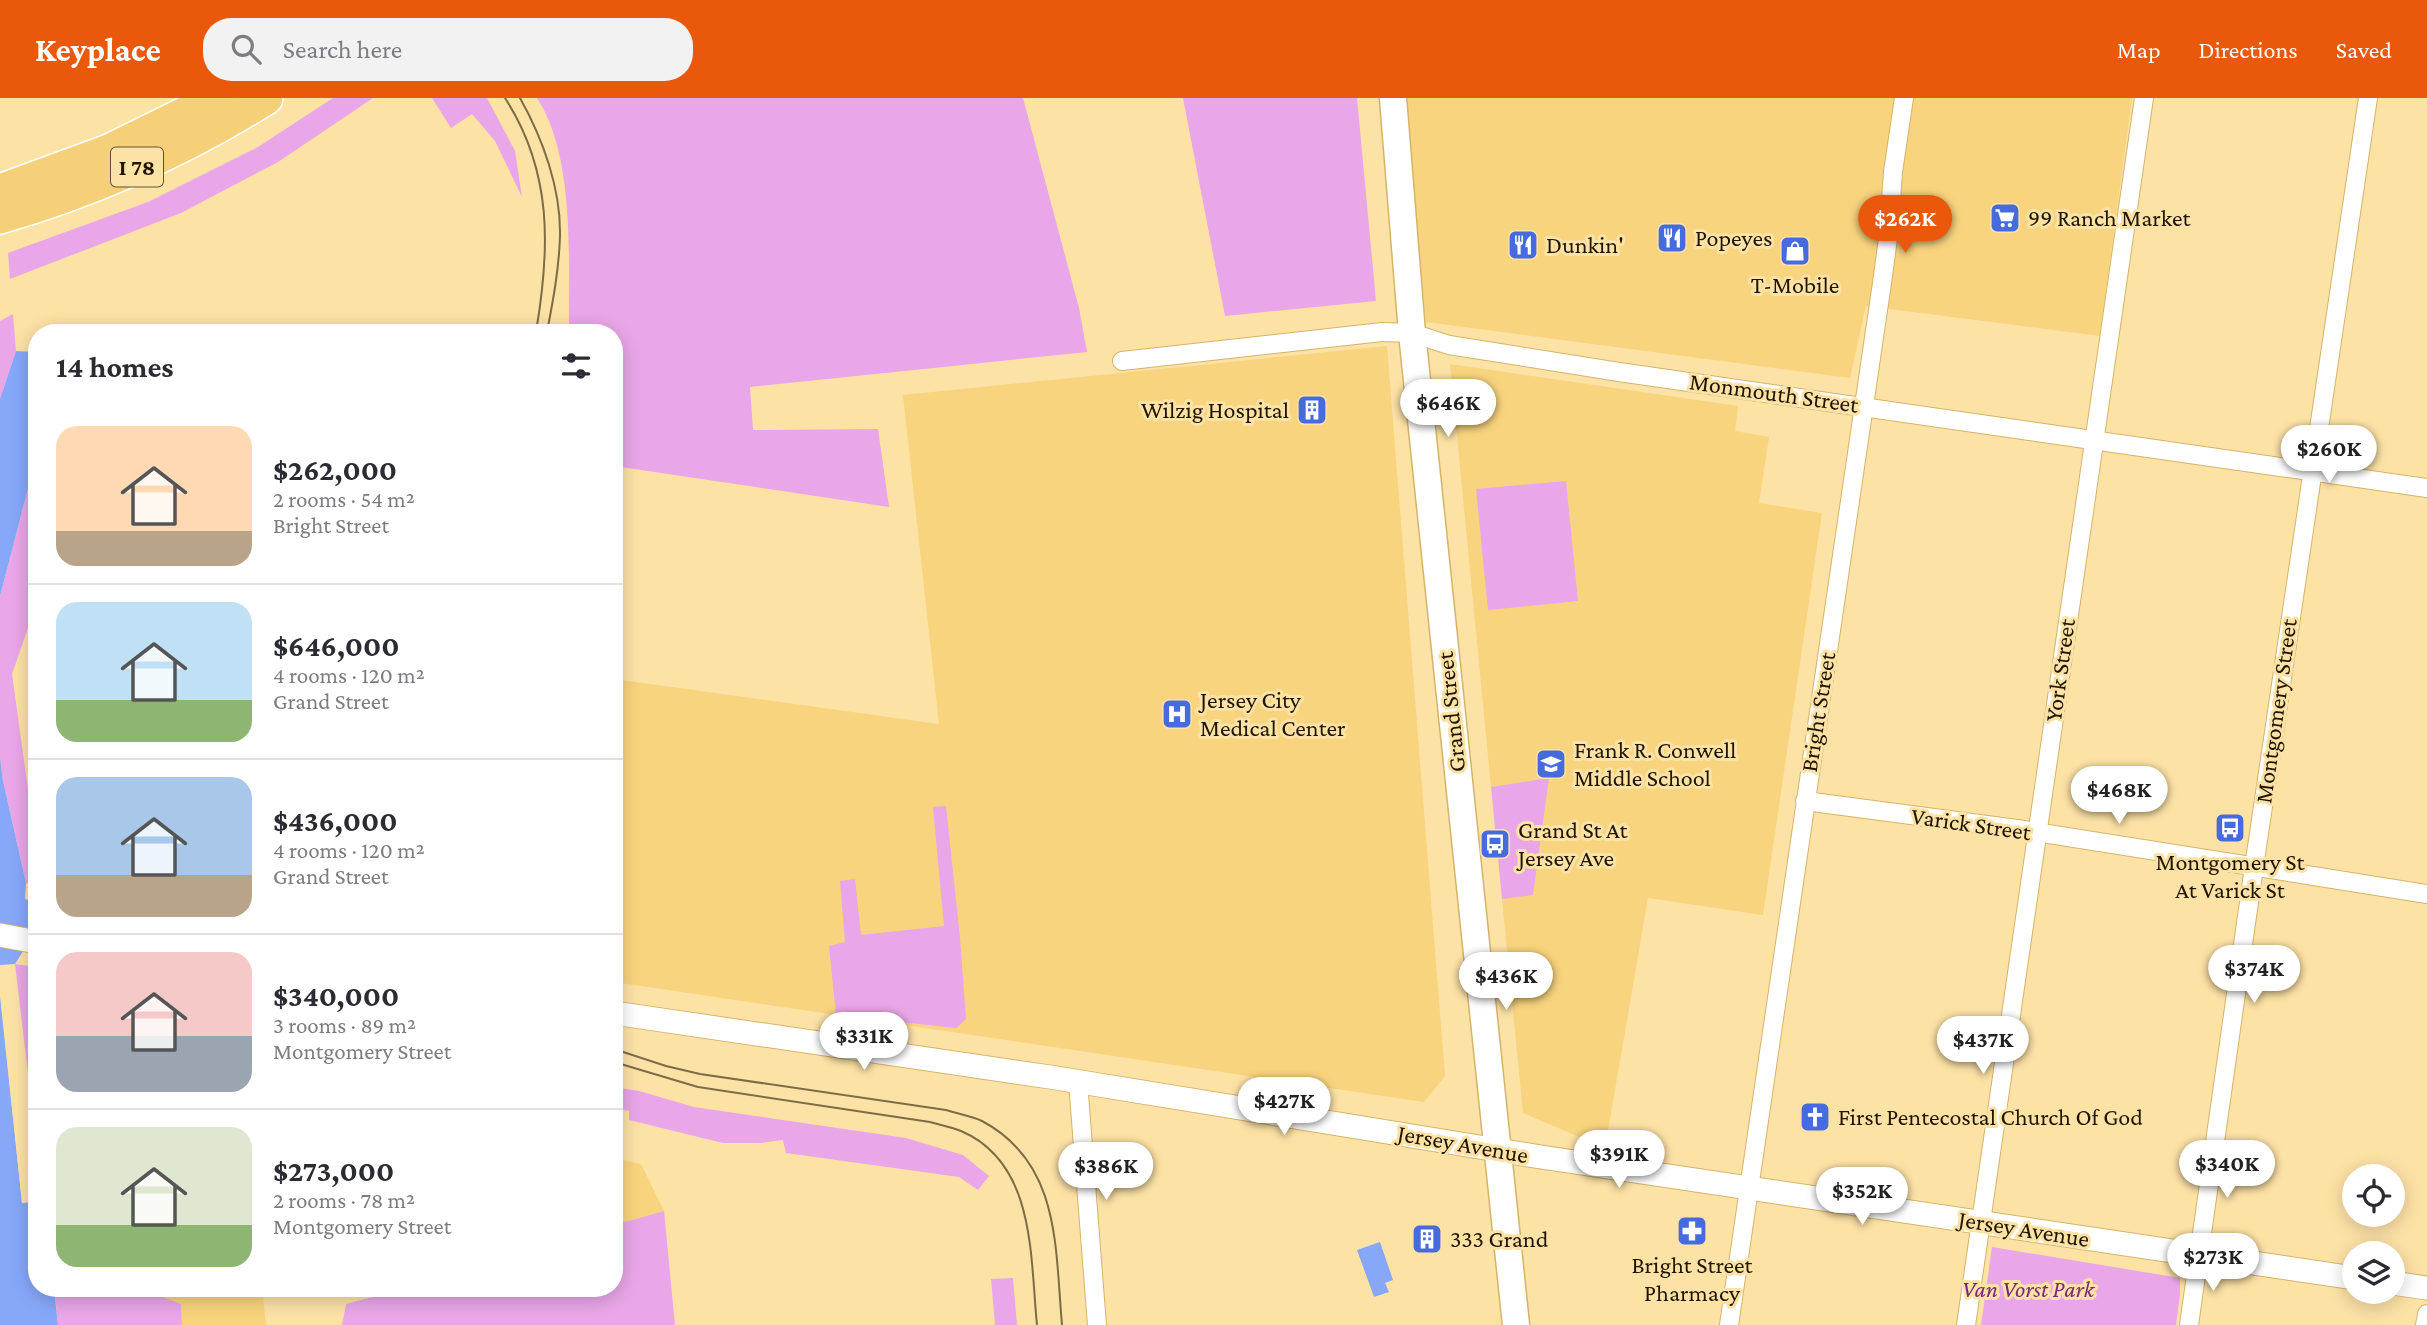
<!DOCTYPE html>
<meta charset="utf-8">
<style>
body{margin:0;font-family:"Crimson Pro",serif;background:#f2f2f3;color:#2b2b33;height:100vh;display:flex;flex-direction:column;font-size:26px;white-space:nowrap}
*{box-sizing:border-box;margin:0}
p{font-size:23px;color:#7c7c81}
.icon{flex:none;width:38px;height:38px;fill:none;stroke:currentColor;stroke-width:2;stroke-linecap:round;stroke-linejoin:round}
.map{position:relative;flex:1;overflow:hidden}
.side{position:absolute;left:28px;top:226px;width:595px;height:973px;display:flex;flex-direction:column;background:#fff;border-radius:28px;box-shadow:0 4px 18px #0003}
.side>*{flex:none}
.fabs{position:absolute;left:2342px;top:1066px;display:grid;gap:14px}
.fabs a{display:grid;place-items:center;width:63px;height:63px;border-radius:50%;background:#fff;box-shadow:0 4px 18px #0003;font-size:35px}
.price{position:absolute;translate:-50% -60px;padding:0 16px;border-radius:24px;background:#fff;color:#222;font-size:23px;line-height:46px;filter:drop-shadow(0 2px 4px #0008)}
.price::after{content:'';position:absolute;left:50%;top:42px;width:21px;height:16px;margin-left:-10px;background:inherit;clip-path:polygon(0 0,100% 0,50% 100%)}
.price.on{background:#ea580c;color:#fff}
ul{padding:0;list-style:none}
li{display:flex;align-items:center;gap:21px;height:175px;padding:0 28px}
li+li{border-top:2px solid #e1e1e2}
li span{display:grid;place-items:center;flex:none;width:196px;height:140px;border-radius:21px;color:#555}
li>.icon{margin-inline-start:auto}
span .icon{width:84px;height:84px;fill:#fffc;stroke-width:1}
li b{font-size:30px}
h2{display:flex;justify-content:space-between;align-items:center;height:84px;padding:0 28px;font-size:30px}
header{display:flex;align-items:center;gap:42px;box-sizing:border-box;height:98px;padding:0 35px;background:#ea580c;color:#fff}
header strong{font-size:33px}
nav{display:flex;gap:38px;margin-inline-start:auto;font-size:24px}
.search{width:490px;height:63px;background:#f2f2f3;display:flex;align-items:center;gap:18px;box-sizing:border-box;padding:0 24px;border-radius:28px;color:#7c7c81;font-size:26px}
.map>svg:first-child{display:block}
.built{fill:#f8d47e}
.green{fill:#e9a6e8}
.water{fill:#87a7f9}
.pier{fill:#fde2a6}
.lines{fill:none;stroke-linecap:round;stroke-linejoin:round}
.minor-casing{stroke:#d4b468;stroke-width:20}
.tertiary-casing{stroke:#d4b468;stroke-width:25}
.secondary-casing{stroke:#d4b468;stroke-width:29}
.motorway-casing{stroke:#fff;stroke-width:36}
.minor{stroke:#fff;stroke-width:18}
.tertiary{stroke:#fff;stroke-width:23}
.secondary{stroke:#fff;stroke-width:26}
.motorway{stroke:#f6d078;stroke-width:33}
.tram{stroke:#7d6c46;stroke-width:2}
.labels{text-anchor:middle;stroke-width:6;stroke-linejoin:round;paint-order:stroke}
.shield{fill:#fde2a6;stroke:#625232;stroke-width:2}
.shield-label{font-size:23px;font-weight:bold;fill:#1f1500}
.poi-label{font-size:24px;fill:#1f1500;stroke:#fde2a6;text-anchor:start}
.street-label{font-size:24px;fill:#1f1500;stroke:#fde2a6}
.park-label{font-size:24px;font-style:italic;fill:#7a287b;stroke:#fde2a6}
</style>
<header>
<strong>Keyplace</strong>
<div class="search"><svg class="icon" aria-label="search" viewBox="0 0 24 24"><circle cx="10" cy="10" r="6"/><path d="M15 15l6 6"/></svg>Search here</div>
<nav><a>Map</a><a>Directions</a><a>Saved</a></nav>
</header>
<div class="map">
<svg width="2427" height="1227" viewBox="0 0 2427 1227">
<rect width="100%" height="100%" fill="#fde2a6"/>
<!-- built -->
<g class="built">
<path d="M1404,0H2132L2100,238L1866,208L1850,280L1426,224Z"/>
<path d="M1387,248L1445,978L1424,1004L614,884V581L939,626L903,297Z"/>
<path d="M1450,266L1738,308L1735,333L1769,339L1759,405L1822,415L1763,817L1648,800L1605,1050L1523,1015L1502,801L1533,796L1548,681L1491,689Z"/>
<path d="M614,1060L641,1066L664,1113L614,1127Z"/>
<path d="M140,1190H262L266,1227H182L181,1206Z"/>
</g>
<!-- green -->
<g class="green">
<path d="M333,0H373L278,64L181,115L10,181L8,155L148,104L258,49Z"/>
<path d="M432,0H487L515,53L522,99L495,43L472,16L451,30Z"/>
<path d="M537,0H1023L1079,210L1087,254L750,289L753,332L878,331L889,409L614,368V234H569C568,165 576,60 537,0Z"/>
<path d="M1183,0H1357L1376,203L1225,218Z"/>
<path d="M13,216L16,253L0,301V223Z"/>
<path d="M37,356V400L29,454L35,510L12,576L37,756V788L26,785L3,683L0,659V498Z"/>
<path d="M1566,383L1578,503L1488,512L1476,391Z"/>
<path d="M1549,680L1533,797L1502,801L1491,689Z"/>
<path d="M946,708L960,840L966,921L956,930L836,917L829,848L845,844L840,783L855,781L861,837L944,828L933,709Z"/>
<path d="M15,866L37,869V1052Z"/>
<path d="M614,989L639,993L694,1009L906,1040L963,1057L989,1078L978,1092L959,1079L786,1055L783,1042L761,1045H723L629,1022V1013L614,1010Z"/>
<path d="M664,1113L675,1227H342L346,1206L406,1190H614V1127Z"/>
<path d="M1992,1149L2180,1180V1197L2176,1227H1981Z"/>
<path d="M1013,1180L1017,1227H995L991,1181Z"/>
<path d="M102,1190H140L181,1206L182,1227H58L55,1197Z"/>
</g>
<!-- water -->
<g class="water">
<path d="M16,253L37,254V356L0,498V301Z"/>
<path d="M0,659L3,683L26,785L25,801L37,804V831L15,866L0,867Z"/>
<path d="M0,898L22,1105L37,1103V1190H54L58,1227H0Z"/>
<path d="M1380,1144L1393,1182L1385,1185L1389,1194L1374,1199L1357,1152Z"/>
</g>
<!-- pier -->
<path class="pier" d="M0,894L3,897L25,1101L37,1099V1103L22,1105Z"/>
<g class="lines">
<!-- minor casing -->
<g class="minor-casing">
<g id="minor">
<path d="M1122,263L1382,234L1412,235L1449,247L1619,274L2427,390"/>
<path d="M1805,703L2017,731L2427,796"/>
<path d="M1078,984L1097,1227"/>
<path d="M1729,1227L1882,185L1889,133L1893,74L1904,0"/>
<path d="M1966,1227C2028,818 2082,409 2144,0"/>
<path d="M2189,1227L2254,769L2368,0"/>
<path d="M2425,1227L2427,1216"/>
</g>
</g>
<!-- tertiary casing -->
<g class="tertiary-casing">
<g id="tertiary">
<path d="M0,837L37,844"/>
<path d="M614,915L1050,979L1541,1059L2354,1180"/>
<path d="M2392,1185L2427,1190"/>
</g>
</g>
<!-- secondary casing -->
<g class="secondary-casing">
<path id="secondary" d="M1393,0L1412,235L1516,1227"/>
</g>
<!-- motorway casing -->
<g class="motorway-casing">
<g id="motorway">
<path d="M0,93L109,53L217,0"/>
<path d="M0,119C93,92 183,52 266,0"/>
</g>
</g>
<!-- minor -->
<use href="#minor" class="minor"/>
<!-- tertiary -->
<use href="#tertiary" class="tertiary"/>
<!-- secondary -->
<use href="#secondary" class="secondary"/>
<!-- motorway -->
<use href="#motorway" class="motorway"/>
<!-- tram -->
<g class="tram">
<path d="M505,0C553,74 550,152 536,234"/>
<path d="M520,0C543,41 561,91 560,138C559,171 553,203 547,234"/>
<path d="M614,951L666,968L700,976L946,1012C958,1016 972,1018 982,1023C1061,1065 1055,1150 1062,1227"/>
<path d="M614,964L698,989L930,1024C940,1027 952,1029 961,1033C1036,1065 1030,1159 1037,1227"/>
</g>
</g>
<!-- icons -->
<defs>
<g id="supermarket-square" transform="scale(1.575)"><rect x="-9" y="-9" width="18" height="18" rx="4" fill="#466bde" stroke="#fde2a6"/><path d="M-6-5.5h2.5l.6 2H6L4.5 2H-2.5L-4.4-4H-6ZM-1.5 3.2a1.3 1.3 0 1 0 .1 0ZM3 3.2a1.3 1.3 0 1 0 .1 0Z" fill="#fff"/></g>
<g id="restaurant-square" transform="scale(1.575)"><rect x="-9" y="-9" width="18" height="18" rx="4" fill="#466bde" stroke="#fde2a6"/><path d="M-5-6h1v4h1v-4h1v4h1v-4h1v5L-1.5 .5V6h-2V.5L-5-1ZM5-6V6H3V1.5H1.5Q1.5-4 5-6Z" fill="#fff"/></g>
<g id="shop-square" transform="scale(1.575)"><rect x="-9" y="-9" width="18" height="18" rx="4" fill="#466bde" stroke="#fde2a6"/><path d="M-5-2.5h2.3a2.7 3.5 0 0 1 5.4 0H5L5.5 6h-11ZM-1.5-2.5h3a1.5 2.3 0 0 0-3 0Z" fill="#fff"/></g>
<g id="building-square" transform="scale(1.575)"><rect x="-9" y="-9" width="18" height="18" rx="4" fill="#466bde" stroke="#fde2a6"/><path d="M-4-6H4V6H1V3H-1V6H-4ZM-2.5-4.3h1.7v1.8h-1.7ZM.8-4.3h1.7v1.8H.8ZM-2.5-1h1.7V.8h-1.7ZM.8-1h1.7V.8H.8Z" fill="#fff"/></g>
<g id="hospital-square" transform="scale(1.575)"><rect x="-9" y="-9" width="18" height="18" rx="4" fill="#466bde" stroke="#fde2a6"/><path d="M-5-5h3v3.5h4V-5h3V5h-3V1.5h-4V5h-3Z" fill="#fff"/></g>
<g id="school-square" transform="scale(1.575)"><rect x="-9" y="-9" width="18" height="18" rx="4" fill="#466bde" stroke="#fde2a6"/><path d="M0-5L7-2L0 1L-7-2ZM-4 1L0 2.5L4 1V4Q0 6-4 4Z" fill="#fff"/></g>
<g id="bus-square" transform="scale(1.575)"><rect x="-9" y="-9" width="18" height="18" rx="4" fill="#466bde" stroke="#fde2a6"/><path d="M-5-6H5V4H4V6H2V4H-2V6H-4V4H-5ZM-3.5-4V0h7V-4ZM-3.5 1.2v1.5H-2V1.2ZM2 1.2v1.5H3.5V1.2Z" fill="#fff"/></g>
<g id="church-square" transform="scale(1.575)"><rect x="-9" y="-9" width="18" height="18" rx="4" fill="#466bde" stroke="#fde2a6"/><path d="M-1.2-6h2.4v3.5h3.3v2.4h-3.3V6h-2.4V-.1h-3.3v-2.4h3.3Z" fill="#fff"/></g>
<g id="pharmacy-square" transform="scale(1.575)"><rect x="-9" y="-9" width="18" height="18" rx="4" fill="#466bde" stroke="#fde2a6"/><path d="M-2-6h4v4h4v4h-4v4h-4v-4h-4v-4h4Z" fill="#fff"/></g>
</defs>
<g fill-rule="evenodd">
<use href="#supermarket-square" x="2005" y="120"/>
<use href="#restaurant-square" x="1672" y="140"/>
<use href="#restaurant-square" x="1523" y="147"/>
<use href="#shop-square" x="1795" y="153"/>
<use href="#building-square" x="1312" y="312"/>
<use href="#hospital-square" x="1177" y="616"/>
<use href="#school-square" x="1551" y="666"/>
<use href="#bus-square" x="2230" y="730"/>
<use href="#bus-square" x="1495" y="746"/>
<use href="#church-square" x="1815" y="1019"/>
<use href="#pharmacy-square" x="1692" y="1133"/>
<use href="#building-square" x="1427" y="1141"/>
</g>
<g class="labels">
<!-- shield labels -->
<rect class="shield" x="111" y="49.5" width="52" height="39" rx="5"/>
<g class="shield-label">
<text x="137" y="77">I 78</text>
</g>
<!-- poi labels -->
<g class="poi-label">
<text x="2028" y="128">99 Ranch Market</text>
<text x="1695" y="148">Popeyes</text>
<text x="1546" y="155">Dunkin'</text>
<text x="1795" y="195" text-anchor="middle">T-Mobile</text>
<text x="1289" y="320" text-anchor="end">Wilzig Hospital</text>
<text x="1200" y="610">Jersey City<tspan x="1200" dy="28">Medical Center</tspan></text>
<text x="1574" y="660">Frank R. Conwell<tspan x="1574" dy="28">Middle School</tspan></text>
<text x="1518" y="740">Grand St At<tspan x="1518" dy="28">Jersey Ave</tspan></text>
<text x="2230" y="772" text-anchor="middle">Montgomery St<tspan x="2230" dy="28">At Varick St</tspan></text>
<text x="1838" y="1027">First Pentecostal Church Of God</text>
<text x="1450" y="1149">333 Grand</text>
<text x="1692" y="1175" text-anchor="middle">Bright Street<tspan x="1692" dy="28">Pharmacy</tspan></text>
</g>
<!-- street labels -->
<g class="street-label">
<text transform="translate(1774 295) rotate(8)" y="8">Monmouth Street</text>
<text transform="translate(2060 572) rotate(-82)" y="8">York Street</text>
<text transform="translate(2276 613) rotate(-82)" y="8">Montgomery Street</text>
<text transform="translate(1451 614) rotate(-96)" y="8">Grand Street</text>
<text transform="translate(1818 614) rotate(-81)" y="8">Bright Street</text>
<text transform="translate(1971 726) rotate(8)" y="8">Varick Street</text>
<text transform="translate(1463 1046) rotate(10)" y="8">Jersey Avenue</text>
<text transform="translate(2024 1131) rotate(9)" y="8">Jersey Avenue</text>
</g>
<!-- park labels -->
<g class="park-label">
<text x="2028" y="1199">Van Vorst Park</text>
</g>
</g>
</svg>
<div class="fabs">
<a><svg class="icon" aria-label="locate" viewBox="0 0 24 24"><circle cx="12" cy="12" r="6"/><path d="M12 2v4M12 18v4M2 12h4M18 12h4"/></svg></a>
<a><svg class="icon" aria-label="layers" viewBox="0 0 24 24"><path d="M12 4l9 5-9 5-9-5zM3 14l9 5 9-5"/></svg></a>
</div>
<b class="price on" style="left:1905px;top:157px">$262K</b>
<b class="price" style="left:1448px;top:341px">$646K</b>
<b class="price" style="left:2329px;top:387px">$260K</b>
<b class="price" style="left:2119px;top:728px">$468K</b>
<b class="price" style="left:2254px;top:907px">$374K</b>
<b class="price" style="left:1506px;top:914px">$436K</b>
<b class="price" style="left:864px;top:974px">$331K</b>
<b class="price" style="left:1983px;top:978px">$437K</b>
<b class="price" style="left:1284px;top:1039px">$427K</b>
<b class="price" style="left:1619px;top:1092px">$391K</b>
<b class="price" style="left:2227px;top:1102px">$340K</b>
<b class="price" style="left:1106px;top:1104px">$386K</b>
<b class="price" style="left:1862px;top:1129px">$352K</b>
<b class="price" style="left:2213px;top:1195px">$273K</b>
<section class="side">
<h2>14 homes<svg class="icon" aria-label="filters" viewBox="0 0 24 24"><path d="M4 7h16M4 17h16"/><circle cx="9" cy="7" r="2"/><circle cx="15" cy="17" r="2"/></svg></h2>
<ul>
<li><span style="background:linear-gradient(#ffd9b3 75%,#b9a48a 0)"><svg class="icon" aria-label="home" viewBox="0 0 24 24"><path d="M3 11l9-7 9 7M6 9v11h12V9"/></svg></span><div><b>$262,000</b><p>2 rooms · 54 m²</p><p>Bright Street</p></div></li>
<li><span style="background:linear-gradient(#bfe0f5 70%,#8fb573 0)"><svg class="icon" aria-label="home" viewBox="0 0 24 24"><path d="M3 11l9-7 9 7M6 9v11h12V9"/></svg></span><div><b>$646,000</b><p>4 rooms · 120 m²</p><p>Grand Street</p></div></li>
<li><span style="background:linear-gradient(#a9c7e8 70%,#b9a48a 0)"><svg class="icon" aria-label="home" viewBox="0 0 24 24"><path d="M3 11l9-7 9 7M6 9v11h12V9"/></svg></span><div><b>$436,000</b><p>4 rooms · 120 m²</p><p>Grand Street</p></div></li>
<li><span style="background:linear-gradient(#f6c9c9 60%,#9aa5b1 0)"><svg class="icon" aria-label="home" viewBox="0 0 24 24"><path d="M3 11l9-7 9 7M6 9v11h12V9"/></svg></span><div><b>$340,000</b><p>3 rooms · 89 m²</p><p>Montgomery Street</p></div></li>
<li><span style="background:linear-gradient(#dfe7d0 70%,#8fb573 0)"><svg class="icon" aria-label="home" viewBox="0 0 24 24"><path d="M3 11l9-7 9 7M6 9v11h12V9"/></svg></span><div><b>$273,000</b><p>2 rooms · 78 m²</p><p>Montgomery Street</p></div></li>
</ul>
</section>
</div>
